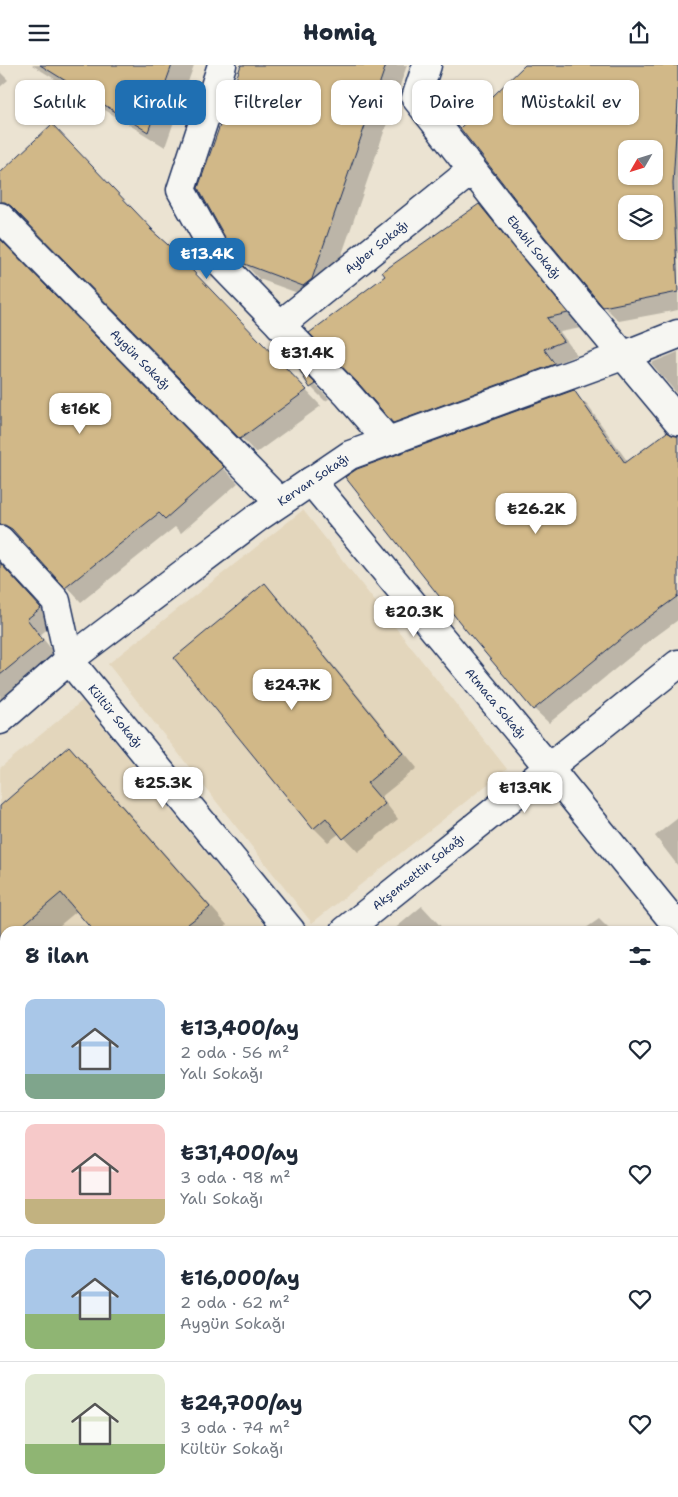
<!DOCTYPE html>
<html lang="tr">
<meta charset="utf-8">
<style>
body{margin:0;font-family:"Shantell Sans",sans-serif;background:#f2f2f3;color:#1f2937;height:100vh;display:flex;flex-direction:column;font-size:19px;white-space:nowrap}
*{box-sizing:border-box;margin:0}
p{font-size:16px;color:#747a83}
.icon{flex:none;width:28px;height:28px;fill:none;stroke:currentColor;stroke-width:2;stroke-linecap:round;stroke-linejoin:round}
.map{position:relative;flex:1;overflow:hidden}
.drawer{position:absolute;left:0px;top:861px;width:679px;height:571px;display:flex;flex-direction:column;background:#fff;border-radius:15px 15px 0 0;box-shadow:0 1px 4px #0004}
.drawer>*{flex:none}
.top-card{position:absolute;left:15px;top:15px;width:649px;height:45px;display:flex;gap:10px}
.needle{width:32px;rotate:231deg}
.buttons{position:absolute;left:618px;top:75px;display:grid;gap:10px}
.buttons a{display:grid;place-items:center;width:45px;height:45px;border-radius:10px;background:#fff;box-shadow:0 1px 4px #0004;font-size:25px}
.price{position:absolute;translate:-50% -42px;padding:0 11px;border-radius:10px;background:#fff;color:#222;font-size:16px;line-height:32px;filter:drop-shadow(0 1px 2px #0008)}
.price::after{content:'';position:absolute;left:50%;top:30px;width:15px;height:11px;margin-left:-8px;background:inherit;clip-path:polygon(0 0,100% 0,50% 100%)}
.price.current{background:#1f6fb2;color:#fff}
ul{padding:0;list-style:none}
li{display:flex;align-items:center;gap:15px;height:125px;padding:0 25px}
li+li{border-top:1px solid #e0e1e3}
li span{display:grid;place-items:center;flex:none;width:140px;height:100px;border-radius:10px;color:#555}
li>.icon{margin-inline-start:auto}
span .icon{width:60px;height:60px;fill:#fffc;stroke-width:1}
li b{font-size:21px}
h2{display:flex;justify-content:space-between;align-items:center;height:60px;padding:0 25px;font-size:21px}
.pill{padding:0 18px;border-radius:10px;background:#fff;box-shadow:0 1px 4px #0004;font-size:18px;line-height:45px}
.pill.current{background:#1f6fb2;color:#fff}
header{display:flex;justify-content:space-between;align-items:center;height:65px;padding:0 25px;background:#fff;font-size:22px;font-weight:800}
.map>svg:first-child{display:block}
.built{fill:#e3d6bc}
.shadow{fill:#0003;fill-rule:evenodd}
.building{fill:#d1b888;stroke:#1b2f5e;fill-rule:evenodd}
.lines{fill:none;stroke-linecap:round;stroke-linejoin:round}
.minor-casing{stroke:#1b2f5e;stroke-width:31}
.minor{stroke:#f6f6f2;stroke-width:28}
.labels{text-anchor:middle;stroke-width:4;stroke-linejoin:round;paint-order:stroke}
.street-label{font-size:12px;fill:#1b2f5e;stroke:#f6f6f2}
</style>
<header><svg class="icon" aria-label="menu" viewBox="0 0 24 24"><path d="M4 6h16M4 12h16M4 18h16"/></svg>Homiq<svg class="icon" aria-label="share" viewBox="0 0 24 24"><path d="M12 15V3M7 8l5-5 5 5M5 13v7h14v-7"/></svg></header>
<div class="map">
<svg width="678" height="1432" viewBox="0 0 678 1432">
<rect width="100%" height="100%" fill="#ebe3d2"/>
<filter id="ink" filterUnits="userSpaceOnUse"><feTurbulence type="fractalNoise" baseFrequency=".02" numOctaves="2"/><feDisplacementMap in="SourceGraphic" scale="10" xChannelSelector="R" yChannelSelector="G"/><feConvolveMatrix kernelMatrix="1 2 1 2 8 2 1 2 1" color-interpolation-filters="sRGB"/></filter>
<g filter="url(#ink)">
<!-- built -->
<g class="built">
<path d="M303,445L507,704L312,858L108,599Z"/>
<path d="M82,636L270,866H5V1105L2,1108L0,1105V703Z"/>
</g>
<!-- shadow -->
<g class="shadow">
<path d="M32,0H194L165,82Z"/>
<path d="M242,0H407L328,230L320,236L259,214L237,191Z"/>
<path d="M527,0H678V245L619,256L604,241ZM626,84H654V111H626ZM626,139H654V166H626Z"/>
<path d="M0,7L8,15L0,22Z"/>
<path d="M66,76L164,177L321,341L256,388L27,155L20,151H11L0,162V110Z"/>
<path d="M479,141L494,155L581,263L560,267L577,290L557,298L568,313L408,371L394,357L387,212Z"/>
<path d="M0,173L4,179L238,418L181,468L175,462L81,537L25,477L21,475L13,474L0,485Z"/>
<path d="M678,287V330L651,298Z"/>
<path d="M302,306L329,334L325,336L311,322Z"/>
<path d="M573,327L588,341L628,397L678,372V555L652,574L549,658L534,644Z"/>
<path d="M0,496L3,502L55,558L40,570L57,591L0,636Z"/>
<path d="M265,520L279,534L417,703L381,732L398,754L358,787L340,768L328,777L314,763Z"/>
<path d="M69,682L86,699L227,860L219,866H95L77,846L53,866H5V907L0,912V743Z"/>
<path d="M678,753V801L655,771Z"/>
<path d="M422,841L445,866H392Z"/>
<path d="M599,854L611,866H582Z"/>
<path d="M674,947L678,952V978L674,981Z"/>
<path d="M5,1192V1428H87L82,1432H0V1196Z"/>
<path d="M244,1428H590L584,1432H247Z"/>
</g>
<!-- building -->
<g class="building">
<path d="M40,0H172L148,67Z"/>
<path d="M241,0H386L312,214L303,221L242,198L236,192L198,123Z"/>
<path d="M525,0H678V35L673,119L678,227L603,242L544,171L460,63ZM626,84H654V111H626ZM626,139H654V166H626Z"/>
<path d="M52,59L153,165L150,164L167,179L307,325L240,374L11,141L5,137H0V108Z"/>
<path d="M479,139L568,248L547,253L564,276L544,284L555,299L393,358L359,319L309,268L385,211L382,207Z"/>
<path d="M0,174L224,402L165,454L159,448L65,523L12,464L5,460H0Z"/>
<path d="M296,299L316,319L310,323Z"/>
<path d="M574,325L625,398L667,367L672,370L678,371V531L638,560L533,645L465,564L345,412L357,404Z"/>
<path d="M0,498L41,543L27,554L43,575L0,610Z"/>
<path d="M265,518L403,688L367,718L385,739L343,774L326,753L313,764L174,593Z"/>
<path d="M69,681L210,842L179,866H93L61,828L16,866H5V876L0,880V741Z"/>
</g>
<g class="lines">
<!-- minor casing -->
<g class="minor-casing">
<g id="minor">
<path d="M222,0L181,125L223,201L348,330L388,376"/>
<path id="s1" d="M427,0L416,33L532,181L678,356"/>
<path id="s2" d="M0,152L280,437"/>
<path id="s3" d="M280,260L472,105"/>
<path id="s4" d="M311,416L549,703L678,862"/>
<path id="s5" d="M0,475L56,536L69,595L291,866"/>
<path id="s6" d="M0,655L69,595L257,453L350,390L625,290L678,269"/>
<path id="s7" d="M345,866L678,599"/>
<path d="M0,1144L5,1139"/>
<path d="M674,1336L678,1341"/>
<path d="M153,1432L159,1428"/>
</g>
</g>
<!-- minor -->
<use href="#minor" class="minor"/>
</g>
</g>
<g class="labels">
<!-- street labels -->
<g class="street-label">
<text dy="4" stroke="none"><textPath href="#s3" startOffset="124">Ayber Sokağı</textPath></text>
<text dy="4" stroke="none"><textPath href="#s1" startOffset="225">Ebabil Sokağı</textPath></text>
<text dy="4" stroke="none"><textPath href="#s2" startOffset="200">Aygün Sokağı</textPath></text>
<text dy="4" stroke="none"><textPath href="#s6" startOffset="395">Kervan Sokağı</textPath></text>
<text dy="4" stroke="none"><textPath href="#s4" startOffset="289">Atmaca Sokağı</textPath></text>
<text dy="4" stroke="none"><textPath href="#s5" startOffset="216">Kültür Sokağı</textPath></text>
<text dy="4" stroke="none"><textPath href="#s7" startOffset="94">Akşemsettin Sokağı</textPath></text>
</g>
</g>
</svg>
<div class="buttons">
<a><svg class="needle" viewBox="-14 -14 28 28"><path d="M0-13l5 13h-10z" fill="#e53935"/><path d="M0 13l5-13h-10z" fill="#747a83"/></svg></a>
<a><svg class="icon" aria-label="layers" viewBox="0 0 24 24"><path d="M12 4l9 5-9 5-9-5zM3 14l9 5 9-5"/></svg></a>
</div>
<b class="price current" style="left:207px;top:215px">₺13.4K</b>
<b class="price" style="left:307px;top:314px">₺31.4K</b>
<b class="price" style="left:80px;top:370px">₺16K</b>
<b class="price" style="left:536px;top:470px">₺26.2K</b>
<b class="price" style="left:414px;top:573px">₺20.3K</b>
<b class="price" style="left:292px;top:646px">₺24.7K</b>
<b class="price" style="left:163px;top:744px">₺25.3K</b>
<b class="price" style="left:525px;top:749px">₺13.9K</b>
<div class="top-card">
<a class="pill">Satılık</a>
<a class="pill current">Kiralık</a>
<a class="pill">Filtreler</a>
<a class="pill">Yeni</a>
<a class="pill">Daire</a>
<a class="pill">Müstakil ev</a>
</div>
<section class="drawer">
<h2>8 ilan<svg class="icon" aria-label="filters" viewBox="0 0 24 24"><path d="M4 7h16M4 17h16"/><circle cx="9" cy="7" r="2"/><circle cx="15" cy="17" r="2"/></svg></h2>
<ul>
<li><span style="background:linear-gradient(#a9c7e8 75%,#7fa58c 0)"><svg class="icon" aria-label="home" viewBox="0 0 24 24"><path d="M3 11l9-7 9 7M6 9v11h12V9"/></svg></span><div><b>₺13,400/ay</b><p>2 oda · 56 m²</p><p>Yalı Sokağı</p></div><svg class="icon" aria-label="heart" viewBox="0 0 24 24"><path d="M12 20l-8-8c-3-5 5-10 8-4 3-6 11-1 8 4z"/></svg></li>
<li><span style="background:linear-gradient(#f6c9c9 75%,#c2b280 0)"><svg class="icon" aria-label="home" viewBox="0 0 24 24"><path d="M3 11l9-7 9 7M6 9v11h12V9"/></svg></span><div><b>₺31,400/ay</b><p>3 oda · 98 m²</p><p>Yalı Sokağı</p></div><svg class="icon" aria-label="heart" viewBox="0 0 24 24"><path d="M12 20l-8-8c-3-5 5-10 8-4 3-6 11-1 8 4z"/></svg></li>
<li><span style="background:linear-gradient(#a9c7e8 65%,#8fb573 0)"><svg class="icon" aria-label="home" viewBox="0 0 24 24"><path d="M3 11l9-7 9 7M6 9v11h12V9"/></svg></span><div><b>₺16,000/ay</b><p>2 oda · 62 m²</p><p>Aygün Sokağı</p></div><svg class="icon" aria-label="heart" viewBox="0 0 24 24"><path d="M12 20l-8-8c-3-5 5-10 8-4 3-6 11-1 8 4z"/></svg></li>
<li><span style="background:linear-gradient(#dfe7d0 70%,#8fb573 0)"><svg class="icon" aria-label="home" viewBox="0 0 24 24"><path d="M3 11l9-7 9 7M6 9v11h12V9"/></svg></span><div><b>₺24,700/ay</b><p>3 oda · 74 m²</p><p>Kültür Sokağı</p></div><svg class="icon" aria-label="heart" viewBox="0 0 24 24"><path d="M12 20l-8-8c-3-5 5-10 8-4 3-6 11-1 8 4z"/></svg></li>
</ul>
</section>
</div>
